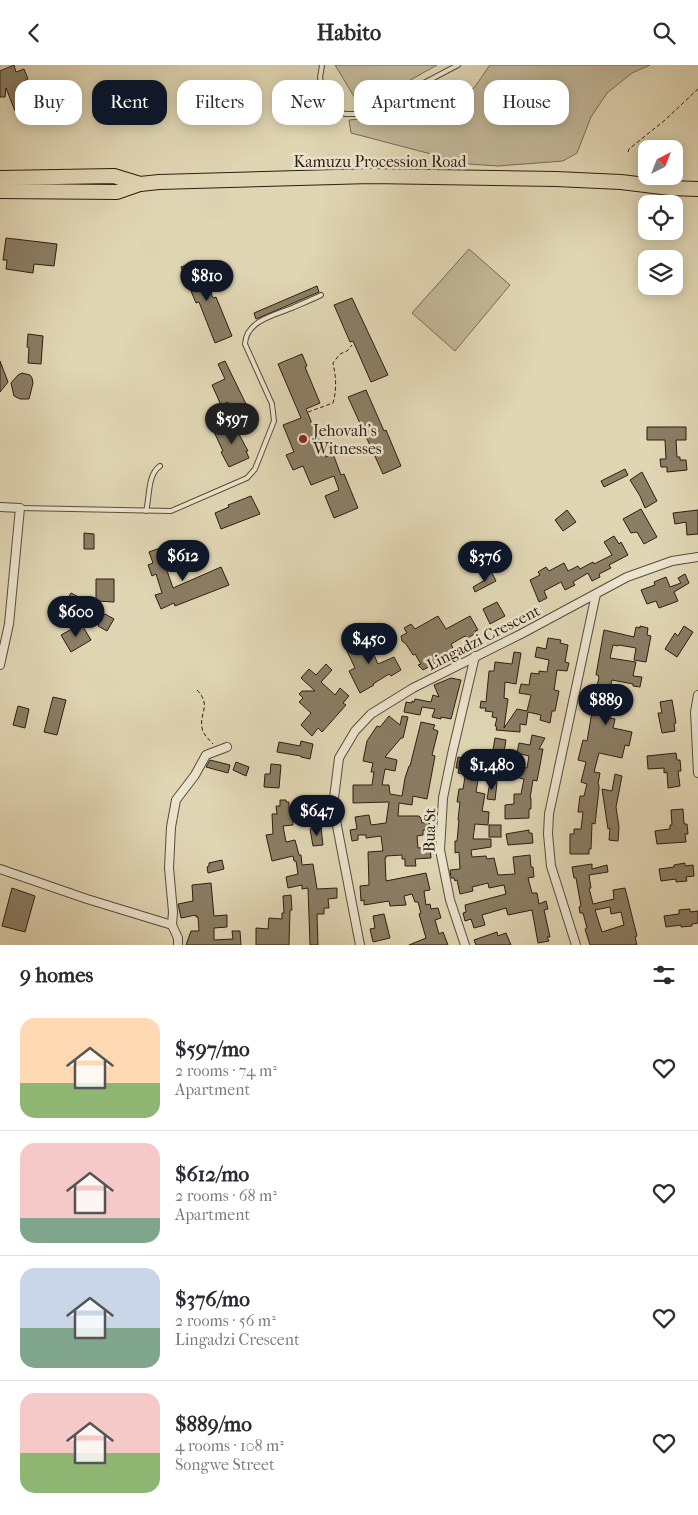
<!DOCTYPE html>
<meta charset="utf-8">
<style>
body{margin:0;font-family:"IM FELL French Canon",serif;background:#f7f7f7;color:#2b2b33;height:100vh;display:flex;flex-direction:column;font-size:19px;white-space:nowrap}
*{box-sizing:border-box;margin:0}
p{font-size:16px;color:#7c7c81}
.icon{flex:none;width:28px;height:28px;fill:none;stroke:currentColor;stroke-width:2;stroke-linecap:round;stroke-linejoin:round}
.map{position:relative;height:880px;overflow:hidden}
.sheet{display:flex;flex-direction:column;background:#fff;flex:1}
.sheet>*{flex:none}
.hud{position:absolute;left:15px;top:15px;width:669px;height:45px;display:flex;gap:10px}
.needle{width:32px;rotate:42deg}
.buttons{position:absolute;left:638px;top:75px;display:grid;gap:10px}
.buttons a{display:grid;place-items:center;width:45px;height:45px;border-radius:10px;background:#fff;box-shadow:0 2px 12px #0003;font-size:25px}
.price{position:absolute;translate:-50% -42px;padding:0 11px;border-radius:18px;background:#111827;color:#fff;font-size:16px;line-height:32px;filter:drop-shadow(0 1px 2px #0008)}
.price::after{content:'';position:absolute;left:50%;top:30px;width:15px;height:11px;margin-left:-8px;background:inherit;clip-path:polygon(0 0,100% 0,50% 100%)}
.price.on{background:#222;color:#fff}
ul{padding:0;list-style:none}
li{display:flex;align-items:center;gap:15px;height:125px;padding:0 20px}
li+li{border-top:1px solid #e1e1e2}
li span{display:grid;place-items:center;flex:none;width:140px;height:100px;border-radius:15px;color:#555}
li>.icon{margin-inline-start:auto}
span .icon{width:60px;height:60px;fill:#fffc;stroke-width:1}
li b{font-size:21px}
h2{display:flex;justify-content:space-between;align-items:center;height:60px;padding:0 20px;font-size:21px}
.tag{padding:0 18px;border-radius:15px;background:#fff;box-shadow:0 2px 12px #0003;font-size:18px;line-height:45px}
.tag.on{background:#111827;color:#fff}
header{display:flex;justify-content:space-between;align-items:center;height:65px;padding:0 20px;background:#fff;font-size:22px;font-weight:800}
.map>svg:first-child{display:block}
.green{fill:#c1b797;stroke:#766a54}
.building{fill:#8a7e65;stroke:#2c1e11;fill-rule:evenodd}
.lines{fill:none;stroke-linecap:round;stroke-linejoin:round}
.lane-casing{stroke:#594c3a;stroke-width:6}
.street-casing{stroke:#594c3a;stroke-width:10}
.highway-casing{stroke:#2c1e11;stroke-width:16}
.path{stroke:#2c1e11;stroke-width:1;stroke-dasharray:4 2.5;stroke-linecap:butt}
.lane{stroke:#ebe4ce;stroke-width:4}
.street{stroke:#ebe4ce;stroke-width:8}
.highway{stroke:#e0d6b3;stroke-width:14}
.poi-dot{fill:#8f2418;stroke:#ebe4ce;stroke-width:2}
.labels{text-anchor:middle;stroke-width:5;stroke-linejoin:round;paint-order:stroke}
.street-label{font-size:16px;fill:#2c1e11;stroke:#ebe4ce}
.poi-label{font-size:16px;fill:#2c1e11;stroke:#ebe4ce;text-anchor:start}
</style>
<header><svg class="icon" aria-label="back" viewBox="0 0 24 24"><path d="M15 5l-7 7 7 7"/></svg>Habito<svg class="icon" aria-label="search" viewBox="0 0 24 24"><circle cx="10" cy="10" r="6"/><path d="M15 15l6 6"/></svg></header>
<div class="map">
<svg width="698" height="880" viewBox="0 0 698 880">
<rect width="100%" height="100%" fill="#e0d6b3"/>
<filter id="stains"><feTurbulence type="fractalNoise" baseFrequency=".004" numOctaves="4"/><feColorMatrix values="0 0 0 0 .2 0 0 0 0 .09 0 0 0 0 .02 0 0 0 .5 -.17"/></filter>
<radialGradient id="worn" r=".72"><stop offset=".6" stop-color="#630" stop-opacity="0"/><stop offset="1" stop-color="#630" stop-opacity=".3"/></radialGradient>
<!-- green -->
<g class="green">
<path d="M335,0H437L361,43Z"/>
<path d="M490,0H650L632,8L607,28L591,52L577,88L563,96L498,101L469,99L351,68L349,55L383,52L433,39L474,23Z"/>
<path d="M469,184L510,220L455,286L412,248Z"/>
</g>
<!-- building -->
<g class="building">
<path d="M14,0L16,7L24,4L28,14L24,16L27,25L25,26L30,39L15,46L6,23L5,32H0V6Z"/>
<path d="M6,173L57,179L54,201L34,199L33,208L6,204L7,195H3Z"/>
<path d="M198,196L213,233L216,232L232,271L215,278L199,237L196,238L181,202Z"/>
<path d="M317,221L319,227L256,254L254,248Z"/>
<path d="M352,233L388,310L371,317L353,276L350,277L334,240Z"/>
<path d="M28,269L43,271L41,299L28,298L29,283L27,282Z"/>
<path d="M302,289L307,301L305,302L320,338L306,344L326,392L333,389L341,410L344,409L358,443L334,453L325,431L339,425L334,411L311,420L303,401L293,405L286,390L294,387L283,360L301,353L278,299Z"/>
<path d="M0,296L8,317L0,327Z"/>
<path d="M225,296L246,339L231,345L228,337L221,340L212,320L225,314L218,299Z"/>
<path d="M22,308L30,310L32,313L33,318L29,334H20L14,331L11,318L18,310Z"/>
<path d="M366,325L384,366L386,365L401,401L383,409L348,332Z"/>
<path d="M233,358L248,386H246L249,393L229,402L221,387L223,386L214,367Z"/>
<path d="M647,362H686V375H676L677,392H680V395H686L687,405L667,407V402H661L660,394H666L665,375H647Z"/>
<path d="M625,404L628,410L604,422L601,416Z"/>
<path d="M642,407L657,436L645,443L640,431L630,415Z"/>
<path d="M251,431L260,449L221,464L215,448L229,442L228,440Z"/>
<path d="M641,444L657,472L644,479L637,467L631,468L623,454Z"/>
<path d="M567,445L576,457L563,466L555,455Z"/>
<path d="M698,445V469L687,470L686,457L675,459L673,448Z"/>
<path d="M84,468L94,469V484H84Z"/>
<path d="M614,471L619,479L621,477L628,490L609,500L611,503L599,509L600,512L592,516L588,508L573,517L575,520L565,525L561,517L544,526L547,533L539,537L530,515L540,510L538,507L546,502L549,506L564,498L568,506L578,501L580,504L593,497L594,499L612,490L604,477Z"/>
<path d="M160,483L163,492L170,490L173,498L165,500L173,523L221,502L229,520L175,541L174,538L161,544L155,530L162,528L156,509L152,511L148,500L153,498L149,487Z"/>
<path d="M492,508L496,516L475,527L473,522L485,515L484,512Z"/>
<path d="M685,509L689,518L674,527L678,536L659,543L656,536L647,539L641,525L655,520L654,517L666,512L670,522L681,518L678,513Z"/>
<path d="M96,514H114V537L96,536Z"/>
<path d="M71,528L86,536H76L89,543L84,551L73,545L77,552L62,543Z"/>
<path d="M497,537L505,551L490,559L483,544Z"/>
<path d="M100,549L104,550L105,549L114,554L107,566L98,561L99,559L96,557Z"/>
<path d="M438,551L446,564L470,551L478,565L475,566L476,568L466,574L465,571L451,579L455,587L423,605L418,600L421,599L415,589L413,590L406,579L402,576L401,571L407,568L404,563L411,559L415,564Z"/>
<path d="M79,560H82L91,575L71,587L61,570Z"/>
<path d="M640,561L648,563L647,570L651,571L646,597L634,595L636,583L619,580L618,581L613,580L610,593L636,597L633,611L642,612L640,622L633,621V619L612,615L609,626L612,627L610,633L614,634L610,653L615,654L613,663L632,667L629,681L625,680L622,693L599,688L594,707L600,708L598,719L599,720V724L595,759L592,758L591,784H589V789H570V769H574V764H581L583,747H578L580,731H584L587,719L581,717L586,697L578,695L583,675L587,676L593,641H591L599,613L598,610H596L604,565L634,572L636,562L640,563Z"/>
<path d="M684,561L693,567L677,592L665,584L675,568L678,571Z"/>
<path d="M379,572L381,579L371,583L378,599L394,592L401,605L391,611L389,609L373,619L374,620L360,628L349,606L355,603L346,584L358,577L359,581Z"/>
<path d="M548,573L561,575L560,578L568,580L565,597L569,598L567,606L557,605L554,625L559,626L555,646H552L550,658L540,655L541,650L528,647L526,660L520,659V667L496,665L497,662L495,661L497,653L492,652L493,647L485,646L486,643H480L481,636L486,637L489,606H494L495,597L512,599L514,587L521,588L516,619L505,617L504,633L508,634L504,663L517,644L527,646L531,630L519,628L521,619L529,620L531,608L539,609V606L547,607L549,595L535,592L537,582L546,584Z"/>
<path d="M326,599L332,605L321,617L335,630L340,623L349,631L343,638L346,640L322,667L318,663L312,671L301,660L311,648L299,637L303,633L299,629L302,626H315L301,613L309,604L316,610Z"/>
<path d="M451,613L461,615L451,654L441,652V654L432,652L435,644L422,642L420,650L404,647L406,637L412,638V636L414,637L415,634L431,637L433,630L439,632L434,620Z"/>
<path d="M53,632L66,635L57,670L44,667Z"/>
<path d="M672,635L676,658L674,659L675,666L662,668L658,648H662L660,637Z"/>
<path d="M18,641L29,644L25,663L13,660Z"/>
<path d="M389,651L400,660L402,651L408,652L403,673H401L385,692L397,695L395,706L385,704L382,720H389L390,729L402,731L405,713L409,701H410L421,657L435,660L433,664L438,666L432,690L435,691L427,734L413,731L412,740L399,738L398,751H419L421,753L422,758L429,757L430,765H423V770L417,771L418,783L430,782L431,793L415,794L416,801H405V794H402V790L386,791V793H385L386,816L426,808L430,825L424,826L426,840L430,839L431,844L438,843L441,853L435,855L439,869L443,867L448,880H409L426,873L419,849L421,848L418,837H415L412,829L404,831L406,840L390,841L389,836L364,840V835L361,836L360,821L369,820L368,787L383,786L381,771L366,773V770H358V775L352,776L350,765L357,764L355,752L369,750L371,760L386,758L389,737L353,738V720H372L374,707H371L373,698L363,696L367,676L377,661L380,662Z"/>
<path d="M532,670L545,673L539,684H543L537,716L533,715L530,733H531V744H529V753L505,754V740L514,739V729H521L524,714L496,708L498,699L527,703L529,691L517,688L519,678L530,680Z"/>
<path d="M495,673L506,675L504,687L493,685Z"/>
<path d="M301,676L313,679L310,694L301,692V691L277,687L279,677L300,681Z"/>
<path d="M676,688L677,695H680L681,706H678L680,721L668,723L667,707L664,708V703L648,704L647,691Z"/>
<path d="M464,690L475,692L471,711L458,708L459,703H456L458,692L462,693Z"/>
<path d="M210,695L230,700L228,708L206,702Z"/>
<path d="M236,697L249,702L246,711L233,705Z"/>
<path d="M271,699L281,700L279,723L264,722L265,709H270Z"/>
<path d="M615,709L622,711L616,742L619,762L618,776L609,775L610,763L608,764L602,724L612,726Z"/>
<path d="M465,712L478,715L476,727L485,729L482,746L489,747L488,760L475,759L473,774H491V782L471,785L472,792L486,791L487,794L494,793L498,810L515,809L513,792L530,790L531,802H533L534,812L528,813L532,828H537L539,839L546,836L548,844L544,845L550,872H547L549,876L538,878L532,845L508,850L506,843L482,850L485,860L474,863L471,854L465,856L463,848L466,847L465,840L506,829L504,820L489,823L488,818L472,822L473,826L460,829L457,815L455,816L454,813H451L450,805L460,804L459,787L455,788V776H457L459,755H458L460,737H457L459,724H463Z"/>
<path d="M490,717L497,718L495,735L487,734Z"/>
<path d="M280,735H286V737H289V747L292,746L293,760L283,761L286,777L295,775L299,790H301L302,800L313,799L317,824L337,823V833L328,834L329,843H324V849H317L318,880H310L308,823L302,824V820L288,823L286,812L298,809L296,796H294L293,791L272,796L266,770L273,769L272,749H277L276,741H280Z"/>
<path d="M683,744L684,759H687L688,769H685L686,777L657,779L655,766L670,764V760H672L671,745Z"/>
<rect x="489" y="760" width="12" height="12"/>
<path d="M321,763L323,780L313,781L310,764Z"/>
<path d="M529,765V768H532L533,778L508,780L506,769Z"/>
<path d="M222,795L224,804L208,808L207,802L209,801V798Z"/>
<path d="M685,798V801L693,800L694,811L686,812L687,816L676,817V814L661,816L659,804L674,802V800Z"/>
<path d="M592,799V804L607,800L608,807L589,810L591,823H589L593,839L614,834L613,825L625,823L637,871L635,872L637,880H590L585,864L587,863L583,848H580L579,842L581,841L576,813H574L572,802ZM610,842L611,849L621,847L624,860L602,867L595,845Z"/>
<path d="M211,818L214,851L227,850V862L214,863V875L233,874L232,866H240L241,880H186L191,866H199L198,852H196V850L181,853L178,839L193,836L192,820Z"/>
<path d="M12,823L35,831L25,867L2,861Z"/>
<path d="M291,830L292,845H290L289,880H256V863L268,864L269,853L282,854V848H284L283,831Z"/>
<path d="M690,844V847L698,846V858L692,859V861L681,862V860L666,862L664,851L679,849V845Z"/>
<path d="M384,849L390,873L373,877L370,864L375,863L373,851Z"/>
<path d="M497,867L498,871L506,868L511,880H476L474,875Z"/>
</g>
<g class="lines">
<!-- lane casing -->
<g class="lane-casing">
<g id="lane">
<path d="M322,0L320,13L329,42L345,49H365L458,0"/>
<path d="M20,443L171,446L247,413L255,404L274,356L272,339L245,279C246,256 274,250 292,243C301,239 311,235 321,230"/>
<path d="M146,446C150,432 147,410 160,401"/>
</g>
</g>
<!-- street casing -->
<g class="street-casing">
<g id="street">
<path d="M0,442L20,443L9,559L0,600"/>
<path d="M698,630L695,647L698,708"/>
<path d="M0,804L87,834L172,860L178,873V880"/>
<path d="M172,860L173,847L169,803L171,762L176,735L195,710L206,690L227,682"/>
<path d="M360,880L337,761L334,733L339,693L355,666L371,649L413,623L521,569L627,512L672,496L698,492"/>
<path d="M465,880L450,835L440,785L443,733L452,689L475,591"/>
<path d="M576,880L551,801L548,769L549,749L596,529"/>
</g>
</g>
<!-- highway casing -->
<g class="highway-casing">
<g id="highway">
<path d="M0,113L114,111L140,119"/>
<path d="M0,126L117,127L140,119L159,117L371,111L556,114L621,117L670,123L698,124"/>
</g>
</g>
<!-- path -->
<g class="path">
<path d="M628,87L629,84L665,55L698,24"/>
<path d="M308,347L333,338C337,324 336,312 333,298L340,289L347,286L352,280"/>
<path d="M197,625C212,641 199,648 202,663C203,670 209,674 213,679"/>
</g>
<!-- lane -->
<use href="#lane" class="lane"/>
<!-- street -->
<use href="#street" class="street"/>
<!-- highway -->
<use href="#highway" class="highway"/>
</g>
<!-- markers -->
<circle class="poi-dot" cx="303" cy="374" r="5"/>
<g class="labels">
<!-- street labels -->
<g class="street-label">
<text x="380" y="102">Kamuzu Procession Road</text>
<text transform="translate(483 572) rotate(-27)" y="6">Lingadzi Crescent</text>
<text transform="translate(429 765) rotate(-89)" y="6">Bua St</text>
</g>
<!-- poi labels -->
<g class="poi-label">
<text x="313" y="371">Jehovah's<tspan x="313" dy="18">Witnesses</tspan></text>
</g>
</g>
<rect width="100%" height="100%" filter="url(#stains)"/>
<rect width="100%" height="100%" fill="url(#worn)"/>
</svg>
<div class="buttons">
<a><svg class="needle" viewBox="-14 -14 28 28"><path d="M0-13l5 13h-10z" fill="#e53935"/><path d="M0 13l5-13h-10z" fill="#7c7c81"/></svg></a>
<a><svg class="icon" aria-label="locate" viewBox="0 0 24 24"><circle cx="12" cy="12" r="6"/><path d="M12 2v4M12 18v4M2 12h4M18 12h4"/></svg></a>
<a><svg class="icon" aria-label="layers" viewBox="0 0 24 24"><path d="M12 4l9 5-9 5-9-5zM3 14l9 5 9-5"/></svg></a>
</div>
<b class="price" style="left:207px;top:237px">$810</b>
<b class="price on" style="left:232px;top:380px">$597</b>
<b class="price" style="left:183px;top:517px">$612</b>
<b class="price" style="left:485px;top:518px">$376</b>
<b class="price" style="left:76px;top:573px">$600</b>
<b class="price" style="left:369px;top:600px">$450</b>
<b class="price" style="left:606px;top:661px">$889</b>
<b class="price" style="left:492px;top:726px">$1,480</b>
<b class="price" style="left:317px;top:772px">$647</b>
<div class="hud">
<a class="tag">Buy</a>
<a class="tag on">Rent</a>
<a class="tag">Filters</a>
<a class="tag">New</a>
<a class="tag">Apartment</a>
<a class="tag">House</a>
</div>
</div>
<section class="sheet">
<h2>9 homes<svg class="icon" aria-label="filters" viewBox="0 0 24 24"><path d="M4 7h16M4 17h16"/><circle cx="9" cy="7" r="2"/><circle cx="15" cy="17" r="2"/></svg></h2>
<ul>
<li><span style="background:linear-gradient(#ffd9b3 65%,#8fb573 0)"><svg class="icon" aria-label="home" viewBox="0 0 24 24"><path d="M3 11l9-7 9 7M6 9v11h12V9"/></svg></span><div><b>$597/mo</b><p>2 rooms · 74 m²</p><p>Apartment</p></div><svg class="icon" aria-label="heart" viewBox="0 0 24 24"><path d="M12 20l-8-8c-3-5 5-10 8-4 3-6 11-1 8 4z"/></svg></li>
<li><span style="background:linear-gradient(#f6c9c9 75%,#7fa58c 0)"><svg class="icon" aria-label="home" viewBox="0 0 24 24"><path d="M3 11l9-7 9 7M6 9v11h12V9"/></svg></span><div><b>$612/mo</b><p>2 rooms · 68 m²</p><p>Apartment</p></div><svg class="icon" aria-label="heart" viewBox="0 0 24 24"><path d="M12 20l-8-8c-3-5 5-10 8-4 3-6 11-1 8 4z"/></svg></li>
<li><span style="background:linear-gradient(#c9d6e8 60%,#7fa58c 0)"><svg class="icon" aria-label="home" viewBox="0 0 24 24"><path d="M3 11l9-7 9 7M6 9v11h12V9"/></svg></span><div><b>$376/mo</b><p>2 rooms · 56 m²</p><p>Lingadzi Crescent</p></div><svg class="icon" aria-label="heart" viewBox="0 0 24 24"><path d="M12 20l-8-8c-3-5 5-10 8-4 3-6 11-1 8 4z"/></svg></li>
<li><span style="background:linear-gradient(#f6c9c9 60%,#8fb573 0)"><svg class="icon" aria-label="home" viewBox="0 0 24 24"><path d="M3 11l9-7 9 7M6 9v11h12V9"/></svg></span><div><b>$889/mo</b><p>4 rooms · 108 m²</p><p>Songwe Street</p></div><svg class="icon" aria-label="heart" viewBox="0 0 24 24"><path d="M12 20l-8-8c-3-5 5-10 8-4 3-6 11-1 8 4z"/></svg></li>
</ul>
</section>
